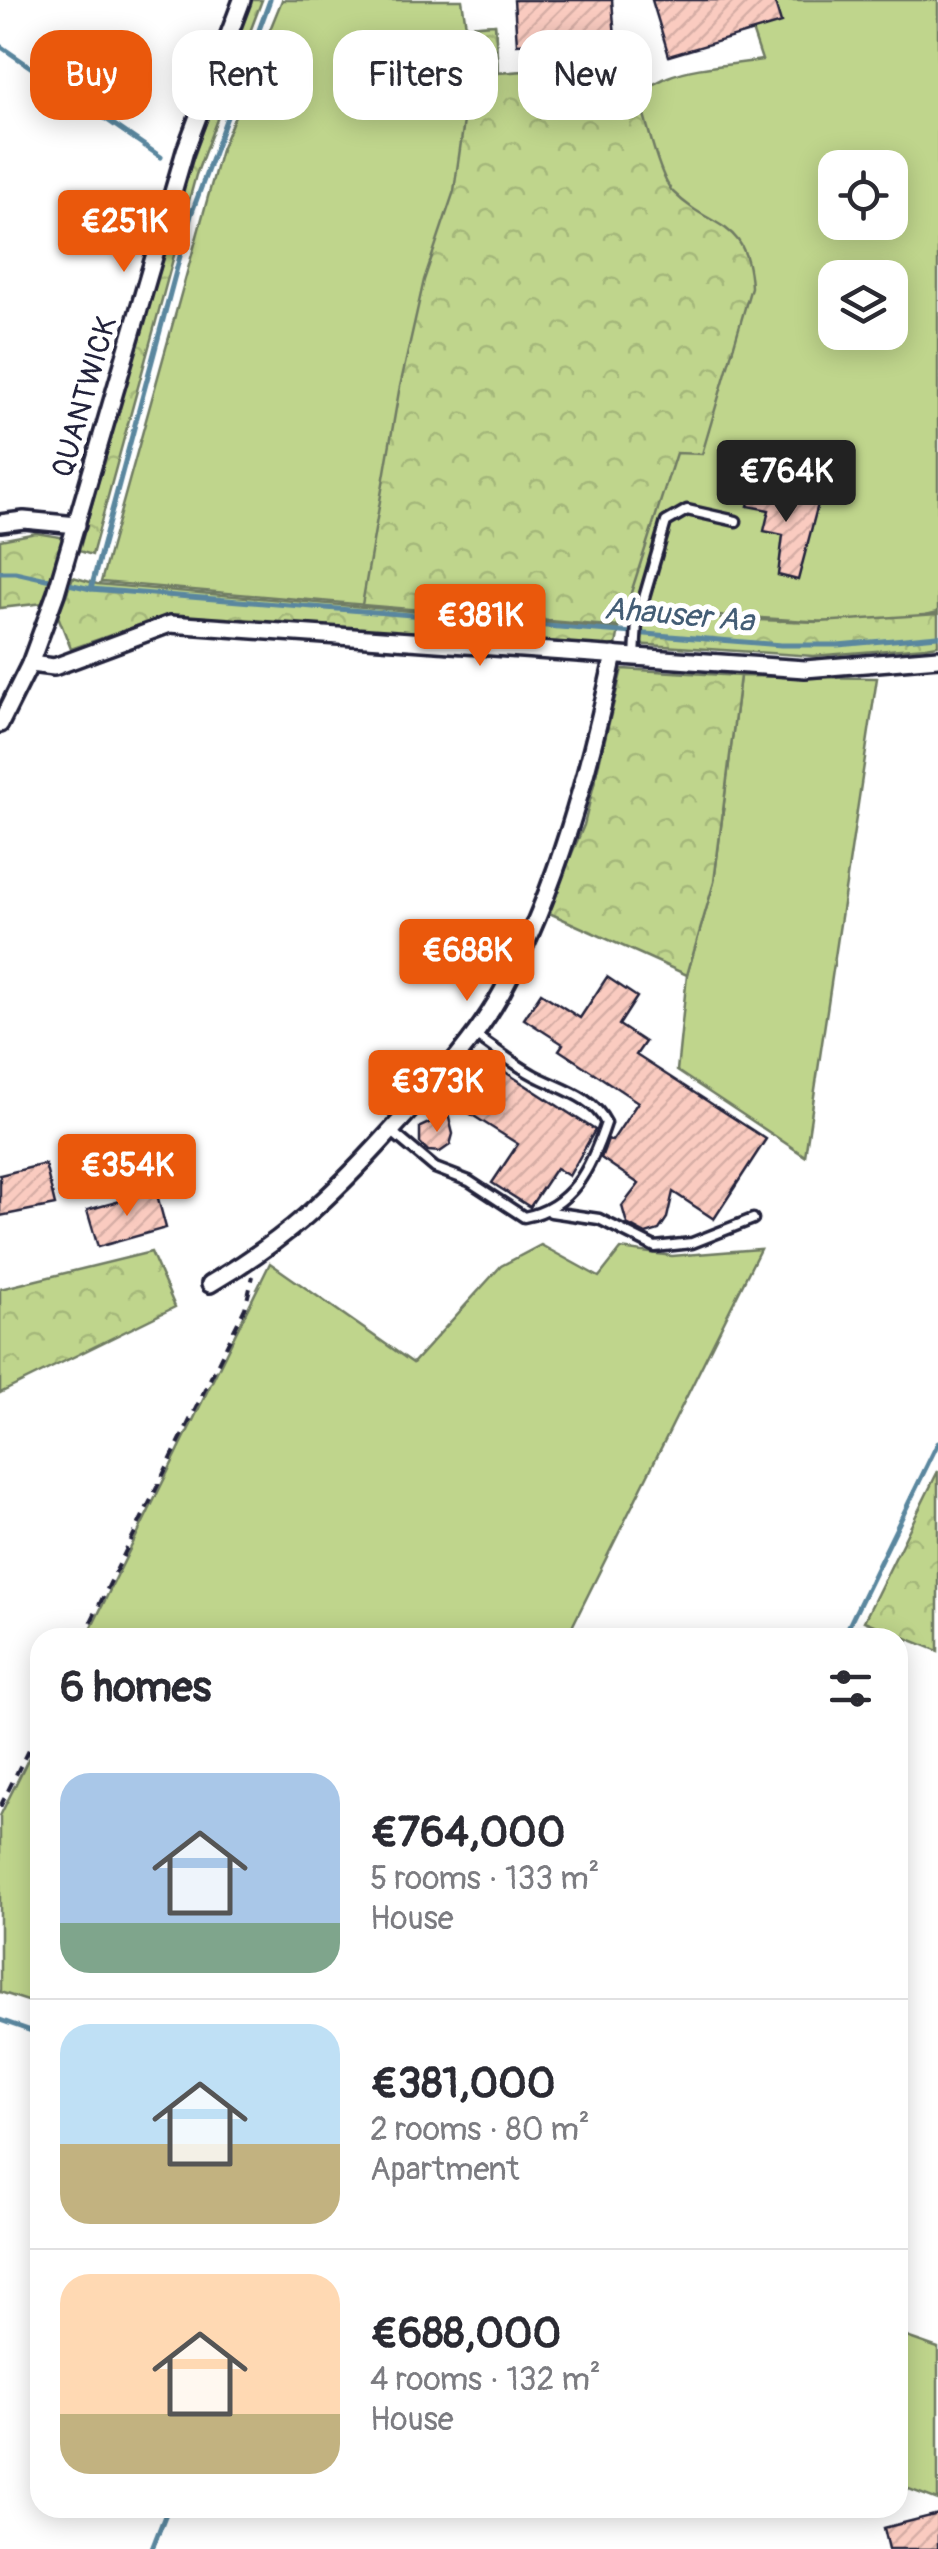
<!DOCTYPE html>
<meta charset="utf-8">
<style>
body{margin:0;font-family:Pangolin,sans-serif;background:#f7f7f7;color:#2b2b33;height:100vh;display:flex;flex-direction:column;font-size:38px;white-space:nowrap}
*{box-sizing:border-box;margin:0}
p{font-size:32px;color:#7c7c81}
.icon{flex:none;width:55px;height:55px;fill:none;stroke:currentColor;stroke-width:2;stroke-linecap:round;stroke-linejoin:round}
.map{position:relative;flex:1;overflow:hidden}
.side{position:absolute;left:30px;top:1628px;width:878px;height:890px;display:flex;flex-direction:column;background:#fff;border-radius:30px;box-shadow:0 5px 25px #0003}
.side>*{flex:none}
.guide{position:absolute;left:30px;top:30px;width:880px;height:90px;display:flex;gap:20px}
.controls{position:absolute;left:818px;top:150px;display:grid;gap:20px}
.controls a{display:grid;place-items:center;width:90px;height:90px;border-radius:20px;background:#fff;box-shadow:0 5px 25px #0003;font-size:50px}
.price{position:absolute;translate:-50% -85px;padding:0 22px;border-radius:10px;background:#ea580c;color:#fff;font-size:32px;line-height:65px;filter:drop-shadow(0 2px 5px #0008)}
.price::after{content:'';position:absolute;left:50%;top:60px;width:30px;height:22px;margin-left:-15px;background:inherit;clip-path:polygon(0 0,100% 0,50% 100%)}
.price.selected{background:#222;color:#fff}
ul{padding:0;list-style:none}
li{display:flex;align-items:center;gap:30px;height:250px;padding:0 30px}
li+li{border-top:2px solid #e1e1e2}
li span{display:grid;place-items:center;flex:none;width:280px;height:200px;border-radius:30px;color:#555}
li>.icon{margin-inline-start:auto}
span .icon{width:120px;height:120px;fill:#fffc;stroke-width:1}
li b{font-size:42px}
h2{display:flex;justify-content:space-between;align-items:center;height:120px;padding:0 30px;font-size:42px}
.tag{padding:0 35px;border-radius:30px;background:#fff;box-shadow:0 5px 25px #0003;font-size:35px;line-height:90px}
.tag.selected{background:#ea580c;color:#fff}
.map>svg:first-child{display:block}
.green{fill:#bfd58c;stroke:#707c64;stroke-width:2.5;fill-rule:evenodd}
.forest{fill:url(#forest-crowns);stroke:#707c64;stroke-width:2.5}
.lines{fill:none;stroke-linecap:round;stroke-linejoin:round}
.stream{stroke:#5a879f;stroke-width:5}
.building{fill:url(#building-hatch);stroke:#22223b;stroke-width:2.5}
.lane-casing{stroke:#22223b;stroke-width:15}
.street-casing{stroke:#22223b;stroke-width:22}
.path{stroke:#22223b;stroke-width:4;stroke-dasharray:10 8;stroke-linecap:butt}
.lane{stroke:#fff;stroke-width:8}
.street{stroke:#fff;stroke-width:15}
.labels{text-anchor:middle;stroke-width:10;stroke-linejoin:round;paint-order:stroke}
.street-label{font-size:30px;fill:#22223b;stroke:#fff}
.water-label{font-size:32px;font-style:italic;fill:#435d75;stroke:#fff}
</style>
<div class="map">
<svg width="938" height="2549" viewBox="0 0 938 2549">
<defs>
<pattern id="forest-crowns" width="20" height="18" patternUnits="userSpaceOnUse" patternTransform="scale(2.5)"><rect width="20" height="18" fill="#bfd58c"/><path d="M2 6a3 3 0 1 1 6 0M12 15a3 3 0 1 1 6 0" fill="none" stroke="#a4b77a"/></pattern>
<pattern id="building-hatch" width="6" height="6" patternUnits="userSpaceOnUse" patternTransform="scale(2.5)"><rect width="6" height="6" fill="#facbc0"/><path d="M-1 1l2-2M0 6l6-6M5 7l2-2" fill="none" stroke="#d6aea6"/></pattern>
</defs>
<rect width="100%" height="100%" fill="#fff"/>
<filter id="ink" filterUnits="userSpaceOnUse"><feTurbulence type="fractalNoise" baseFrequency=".01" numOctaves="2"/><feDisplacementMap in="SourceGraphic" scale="20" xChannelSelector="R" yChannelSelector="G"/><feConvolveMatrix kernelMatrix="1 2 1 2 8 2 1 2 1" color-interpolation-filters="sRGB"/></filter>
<g filter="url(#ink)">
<!-- green -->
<g class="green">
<path d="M282,0H462L466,26L495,24L498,73L569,68C593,135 629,94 668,77C695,66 733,65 762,60L742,0H938V612C855,636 766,611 681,617C661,618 640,623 620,627L101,582L221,150ZM835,168H890V222H835ZM835,278H890V332H835Z"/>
<path d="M740,676L877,678L805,1156L677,1071L687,975L714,882Z"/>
<path d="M541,1245L599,1277L621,1249L672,1256L760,1249L567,1637H87L270,1263L413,1363L501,1266Z"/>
<path d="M40,1735V2005L0,1992V1816Z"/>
<path d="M898,2334L938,2348V2500L898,2485Z"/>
</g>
<!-- forest -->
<g class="forest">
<path d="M250,0H262L196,175L92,555L79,551L170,223Z"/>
<path d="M495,24L498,73L569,68C585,113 601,104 639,97C646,119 659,177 673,192C713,232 747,217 751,287L702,454L676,453L620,627L362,605L399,391L424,280L454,191L467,100L466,26Z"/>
<path d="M36,533L66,538L44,603L0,608V540Z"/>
<path d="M73,577L97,584L619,629L615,651L169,621L142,624L71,649L58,616Z"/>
<path d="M938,614V645L926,647L813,656L634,644L638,621L663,617L819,622Z"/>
<path d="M622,669L740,676L714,882L687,975L547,912L584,825Z"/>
<path d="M151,1252L175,1307L0,1393V1289Z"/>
<path d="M938,1471V1651L864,1621Z"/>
</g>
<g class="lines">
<!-- stream -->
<g class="stream">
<path d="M0,46L161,157"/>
<path d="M0,572H15L91,589L781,645H838L938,636"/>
<path d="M91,589L191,215L270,0"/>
<path d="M843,1638L938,1443"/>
<path d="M0,2020L40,2034"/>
<path d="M152,2549L168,2508"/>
</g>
</g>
<!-- building -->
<g class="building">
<path d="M514,0H612L615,38L517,44Z"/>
<path d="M652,0H774L781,23L669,56Z"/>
<path d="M754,480L779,485L777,496L818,504L798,580L778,575L783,535L764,531L769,510L748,506Z"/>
<path d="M814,480L829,483L825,501L810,498Z"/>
<path d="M607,977L637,997L619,1025L645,1042L636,1055L766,1139L714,1219L673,1192L667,1218L659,1230L646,1234L627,1224L622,1206L639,1184L601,1158L608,1139L612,1141L638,1102L559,1050L563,1044L524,1019L541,993L580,1018Z"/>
<path d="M482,1057L595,1130L569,1176L556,1168L530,1207L492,1183L518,1144L450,1101Z"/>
<path d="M448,1114L453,1134L450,1145L440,1152L428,1151L420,1143V1127Z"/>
<path d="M45,1164L55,1205L0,1216V1175Z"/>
<path d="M156,1191L166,1228L98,1247L87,1210Z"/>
<path d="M938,2514V2549H889L884,2528Z"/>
</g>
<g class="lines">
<!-- lane casing -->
<g class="lane-casing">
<g id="lane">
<path d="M635,657L637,622L666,522L687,510L736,521"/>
<path d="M391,1131L435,1168L469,1181L524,1217C572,1208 591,1168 606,1123C593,1096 558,1088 534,1075C513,1064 493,1047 473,1034"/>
<path d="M551,1212L599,1219L655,1247L692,1243L753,1219"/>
</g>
</g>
<!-- street casing -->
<g class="street-casing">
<g id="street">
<path d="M0,523L24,520L77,525"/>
<path d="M30,664L54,667L170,624L805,669L938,658"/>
<path d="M0,724L30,664L56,593L185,151L242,0"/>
<path d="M210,1284C284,1241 331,1197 388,1134C429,1089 473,1045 502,992C558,888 589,770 614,655"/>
</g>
</g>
<!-- path -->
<g class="path">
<path d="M83,1638L245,1308L253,1276"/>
<path d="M0,1807L40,1726"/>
</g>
<!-- lane -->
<use href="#lane" class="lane"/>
<!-- street -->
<use href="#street" class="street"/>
</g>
</g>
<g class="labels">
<!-- street labels -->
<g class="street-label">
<text transform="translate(84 397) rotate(-74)" y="10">QUANTWICK</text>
</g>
<!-- water labels -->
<g class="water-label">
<text transform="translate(679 614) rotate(5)" y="11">Ahauser Aa</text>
</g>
</g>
</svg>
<div class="controls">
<a><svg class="icon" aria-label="locate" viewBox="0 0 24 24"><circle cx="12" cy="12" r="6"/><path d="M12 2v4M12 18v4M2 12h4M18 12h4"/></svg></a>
<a><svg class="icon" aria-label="layers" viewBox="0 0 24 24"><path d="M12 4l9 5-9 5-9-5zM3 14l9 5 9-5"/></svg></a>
</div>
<b class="price" style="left:124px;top:275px">€251K</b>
<b class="price selected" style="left:786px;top:525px">€764K</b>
<b class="price" style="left:480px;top:669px">€381K</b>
<b class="price" style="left:467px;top:1004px">€688K</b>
<b class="price" style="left:437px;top:1135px">€373K</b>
<b class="price" style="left:127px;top:1219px">€354K</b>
<div class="guide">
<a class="tag selected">Buy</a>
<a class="tag">Rent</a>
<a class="tag">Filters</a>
<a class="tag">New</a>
</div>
<section class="side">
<h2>6 homes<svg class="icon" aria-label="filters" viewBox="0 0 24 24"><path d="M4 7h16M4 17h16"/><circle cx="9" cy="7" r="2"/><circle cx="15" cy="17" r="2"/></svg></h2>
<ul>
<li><span style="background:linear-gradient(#a9c7e8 75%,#7fa58c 0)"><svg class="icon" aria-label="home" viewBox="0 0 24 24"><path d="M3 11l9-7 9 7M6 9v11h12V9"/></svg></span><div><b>€764,000</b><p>5 rooms · 133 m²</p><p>House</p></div></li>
<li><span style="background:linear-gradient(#bfe0f5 60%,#c2b280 0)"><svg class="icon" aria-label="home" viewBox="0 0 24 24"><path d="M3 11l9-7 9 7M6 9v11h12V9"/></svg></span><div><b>€381,000</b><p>2 rooms · 80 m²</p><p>Apartment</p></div></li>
<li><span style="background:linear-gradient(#ffd9b3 70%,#c2b280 0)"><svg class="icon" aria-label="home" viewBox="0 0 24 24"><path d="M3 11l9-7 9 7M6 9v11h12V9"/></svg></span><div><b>€688,000</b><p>4 rooms · 132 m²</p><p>House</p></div></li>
</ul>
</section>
</div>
